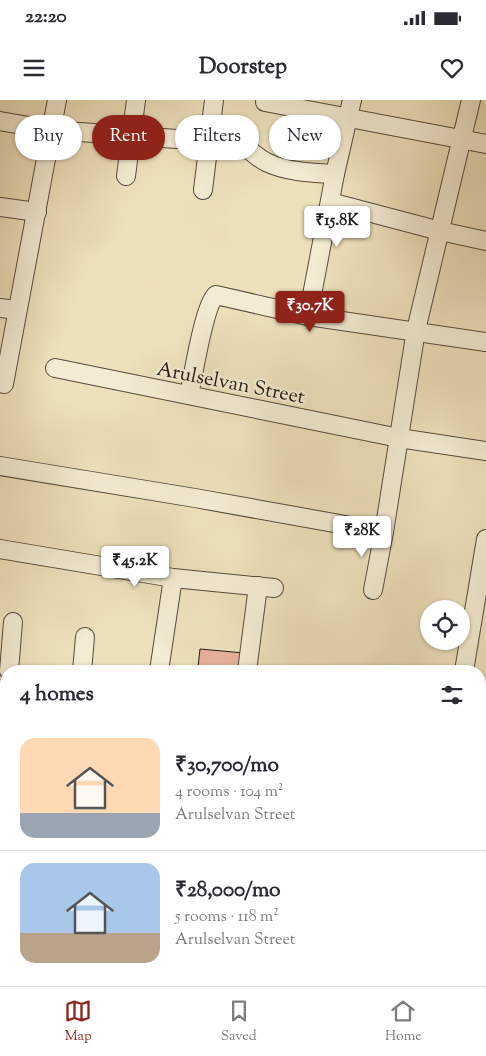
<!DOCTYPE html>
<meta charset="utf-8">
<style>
body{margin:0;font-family:"Sorts Mill Goudy",serif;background:#f2f2f3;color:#2b2b33;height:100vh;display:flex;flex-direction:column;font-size:19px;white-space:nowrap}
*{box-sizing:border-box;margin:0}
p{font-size:16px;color:#7c7c81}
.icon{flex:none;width:28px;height:28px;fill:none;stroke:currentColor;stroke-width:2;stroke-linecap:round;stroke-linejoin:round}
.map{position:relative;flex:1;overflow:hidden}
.details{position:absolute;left:0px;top:565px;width:486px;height:321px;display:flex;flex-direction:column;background:#fff;border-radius:20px 20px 0 0;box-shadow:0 1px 4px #0004}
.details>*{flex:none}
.guide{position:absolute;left:15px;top:15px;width:456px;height:45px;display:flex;gap:10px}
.fabs{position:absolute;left:420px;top:500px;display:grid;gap:10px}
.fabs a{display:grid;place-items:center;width:50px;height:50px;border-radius:50%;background:#fff;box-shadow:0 1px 4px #0004;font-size:25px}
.price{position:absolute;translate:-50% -42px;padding:0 11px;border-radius:5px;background:#fff;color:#222;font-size:16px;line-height:32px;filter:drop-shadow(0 1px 2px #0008)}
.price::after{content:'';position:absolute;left:50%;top:30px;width:15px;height:11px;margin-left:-8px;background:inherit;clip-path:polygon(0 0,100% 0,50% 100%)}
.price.active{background:#8f2418;color:#fff}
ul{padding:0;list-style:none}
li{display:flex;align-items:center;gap:15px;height:125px;padding:0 20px}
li+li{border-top:1px solid #e1e1e2}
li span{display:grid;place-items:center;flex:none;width:140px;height:100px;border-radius:15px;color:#555}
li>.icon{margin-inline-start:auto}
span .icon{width:60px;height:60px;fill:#fffc;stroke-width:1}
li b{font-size:21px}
h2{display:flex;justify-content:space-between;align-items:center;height:60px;padding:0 20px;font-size:21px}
.tag{padding:0 18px;border-radius:22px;background:#fff;box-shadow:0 1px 4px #0004;font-size:18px;line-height:45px}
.tag.active{background:#8f2418;color:#fff}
.status{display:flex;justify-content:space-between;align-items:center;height:35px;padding:0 25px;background:#fff;direction:ltr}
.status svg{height:14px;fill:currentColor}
header{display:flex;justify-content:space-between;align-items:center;height:65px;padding:0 20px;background:#fff;font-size:22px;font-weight:700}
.dock{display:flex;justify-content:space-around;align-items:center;height:70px;border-top:1px solid #e1e1e2;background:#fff;font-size:14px;color:#7c7c81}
.dock a{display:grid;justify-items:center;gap:2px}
.dock .active{color:#8f2418}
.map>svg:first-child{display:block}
.building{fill:#e7b39d;stroke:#231811}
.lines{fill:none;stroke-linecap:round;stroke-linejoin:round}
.street-casing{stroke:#564a3c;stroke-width:20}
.street{stroke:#f3ecd3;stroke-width:18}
.labels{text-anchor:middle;stroke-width:4.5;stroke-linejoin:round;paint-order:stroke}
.street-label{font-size:20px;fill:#231811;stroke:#f3ecd3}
</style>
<div class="status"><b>22:20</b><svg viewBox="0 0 49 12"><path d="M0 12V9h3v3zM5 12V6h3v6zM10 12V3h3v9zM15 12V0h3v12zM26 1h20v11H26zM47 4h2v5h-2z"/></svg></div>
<header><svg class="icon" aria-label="menu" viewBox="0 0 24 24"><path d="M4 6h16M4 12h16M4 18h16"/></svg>Doorstep<svg class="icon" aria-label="heart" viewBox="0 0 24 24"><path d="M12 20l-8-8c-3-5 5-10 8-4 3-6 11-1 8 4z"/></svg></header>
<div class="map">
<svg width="486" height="886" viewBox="0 0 486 886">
<rect width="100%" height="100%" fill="#ede1bc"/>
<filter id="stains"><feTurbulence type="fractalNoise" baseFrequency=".004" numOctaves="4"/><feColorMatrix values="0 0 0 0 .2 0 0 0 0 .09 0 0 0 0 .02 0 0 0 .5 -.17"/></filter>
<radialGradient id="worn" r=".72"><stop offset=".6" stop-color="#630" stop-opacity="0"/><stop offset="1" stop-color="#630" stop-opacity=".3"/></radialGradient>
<!-- building -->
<path class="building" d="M200,549L244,553L243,570L198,567Z"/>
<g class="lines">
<!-- street casing -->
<g class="street-casing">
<g id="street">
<path d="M265,2L486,44"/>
<path d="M0,21L52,30L232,43C250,46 251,54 266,62C286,72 313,73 335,74L352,0"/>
<path d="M126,76L136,0"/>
<path d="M203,90L214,0"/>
<path d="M330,102L440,131L486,141"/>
<path d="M0,107L37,112"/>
<path d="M0,208L17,210"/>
<path d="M308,216L335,74"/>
<path d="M55,268L399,338L486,351"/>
<path d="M4,284L57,0"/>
<path d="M189,295C193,277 204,205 216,195L308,216L486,242"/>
<path d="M0,366L195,398L384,432L416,230L471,0"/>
<path d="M0,449L173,478L274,488"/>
<path d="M373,490L384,432"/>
<path d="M9,571L13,522"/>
<path d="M82,571L85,537"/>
<path d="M159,571L173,478"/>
<path d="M247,571L258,486"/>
<path d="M464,571L486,439"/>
<path d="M4,650L6,620"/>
<path d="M480,667L486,668"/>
<path d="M480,805L486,806"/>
<path d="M0,837L6,800"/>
<path d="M0,870H6"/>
<path d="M208,880L334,886"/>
</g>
</g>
<!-- street -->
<use href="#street" class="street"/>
</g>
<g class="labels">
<!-- street labels -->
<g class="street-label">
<text transform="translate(231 282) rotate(11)" y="7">Arulselvan Street</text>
</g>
</g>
<rect width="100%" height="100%" filter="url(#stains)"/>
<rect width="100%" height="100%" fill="url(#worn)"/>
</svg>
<div class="fabs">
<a><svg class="icon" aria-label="locate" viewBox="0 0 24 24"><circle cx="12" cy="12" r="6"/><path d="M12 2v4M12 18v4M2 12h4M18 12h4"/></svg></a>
</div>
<b class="price" style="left:337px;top:148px">₹15.8K</b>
<b class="price active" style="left:310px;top:233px">₹30.7K</b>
<b class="price" style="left:362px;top:458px">₹28K</b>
<b class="price" style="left:135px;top:488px">₹45.2K</b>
<div class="guide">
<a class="tag">Buy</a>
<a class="tag active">Rent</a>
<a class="tag">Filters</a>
<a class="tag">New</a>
</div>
<section class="details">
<h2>4 homes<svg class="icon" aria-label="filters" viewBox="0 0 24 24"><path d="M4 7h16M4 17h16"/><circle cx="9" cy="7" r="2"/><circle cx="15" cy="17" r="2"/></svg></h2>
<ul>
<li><span style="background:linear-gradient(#ffd9b3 75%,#9aa5b1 0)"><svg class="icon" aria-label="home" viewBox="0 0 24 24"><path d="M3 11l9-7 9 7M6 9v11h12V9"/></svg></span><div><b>₹30,700/mo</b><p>4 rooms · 104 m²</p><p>Arulselvan Street</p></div></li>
<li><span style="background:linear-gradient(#a9c7e8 70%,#b9a48a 0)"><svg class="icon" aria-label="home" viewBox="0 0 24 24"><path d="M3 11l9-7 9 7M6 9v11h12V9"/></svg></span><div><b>₹28,000/mo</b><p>5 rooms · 118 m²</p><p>Arulselvan Street</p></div></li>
</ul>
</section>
</div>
<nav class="dock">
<a class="active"><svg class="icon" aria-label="map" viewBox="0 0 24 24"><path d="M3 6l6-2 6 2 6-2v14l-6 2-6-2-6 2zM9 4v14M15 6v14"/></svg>Map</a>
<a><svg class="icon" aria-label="saved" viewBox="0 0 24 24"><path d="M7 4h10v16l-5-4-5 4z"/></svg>Saved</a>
<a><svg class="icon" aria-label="home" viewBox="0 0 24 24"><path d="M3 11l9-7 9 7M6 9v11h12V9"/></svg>Home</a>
</nav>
